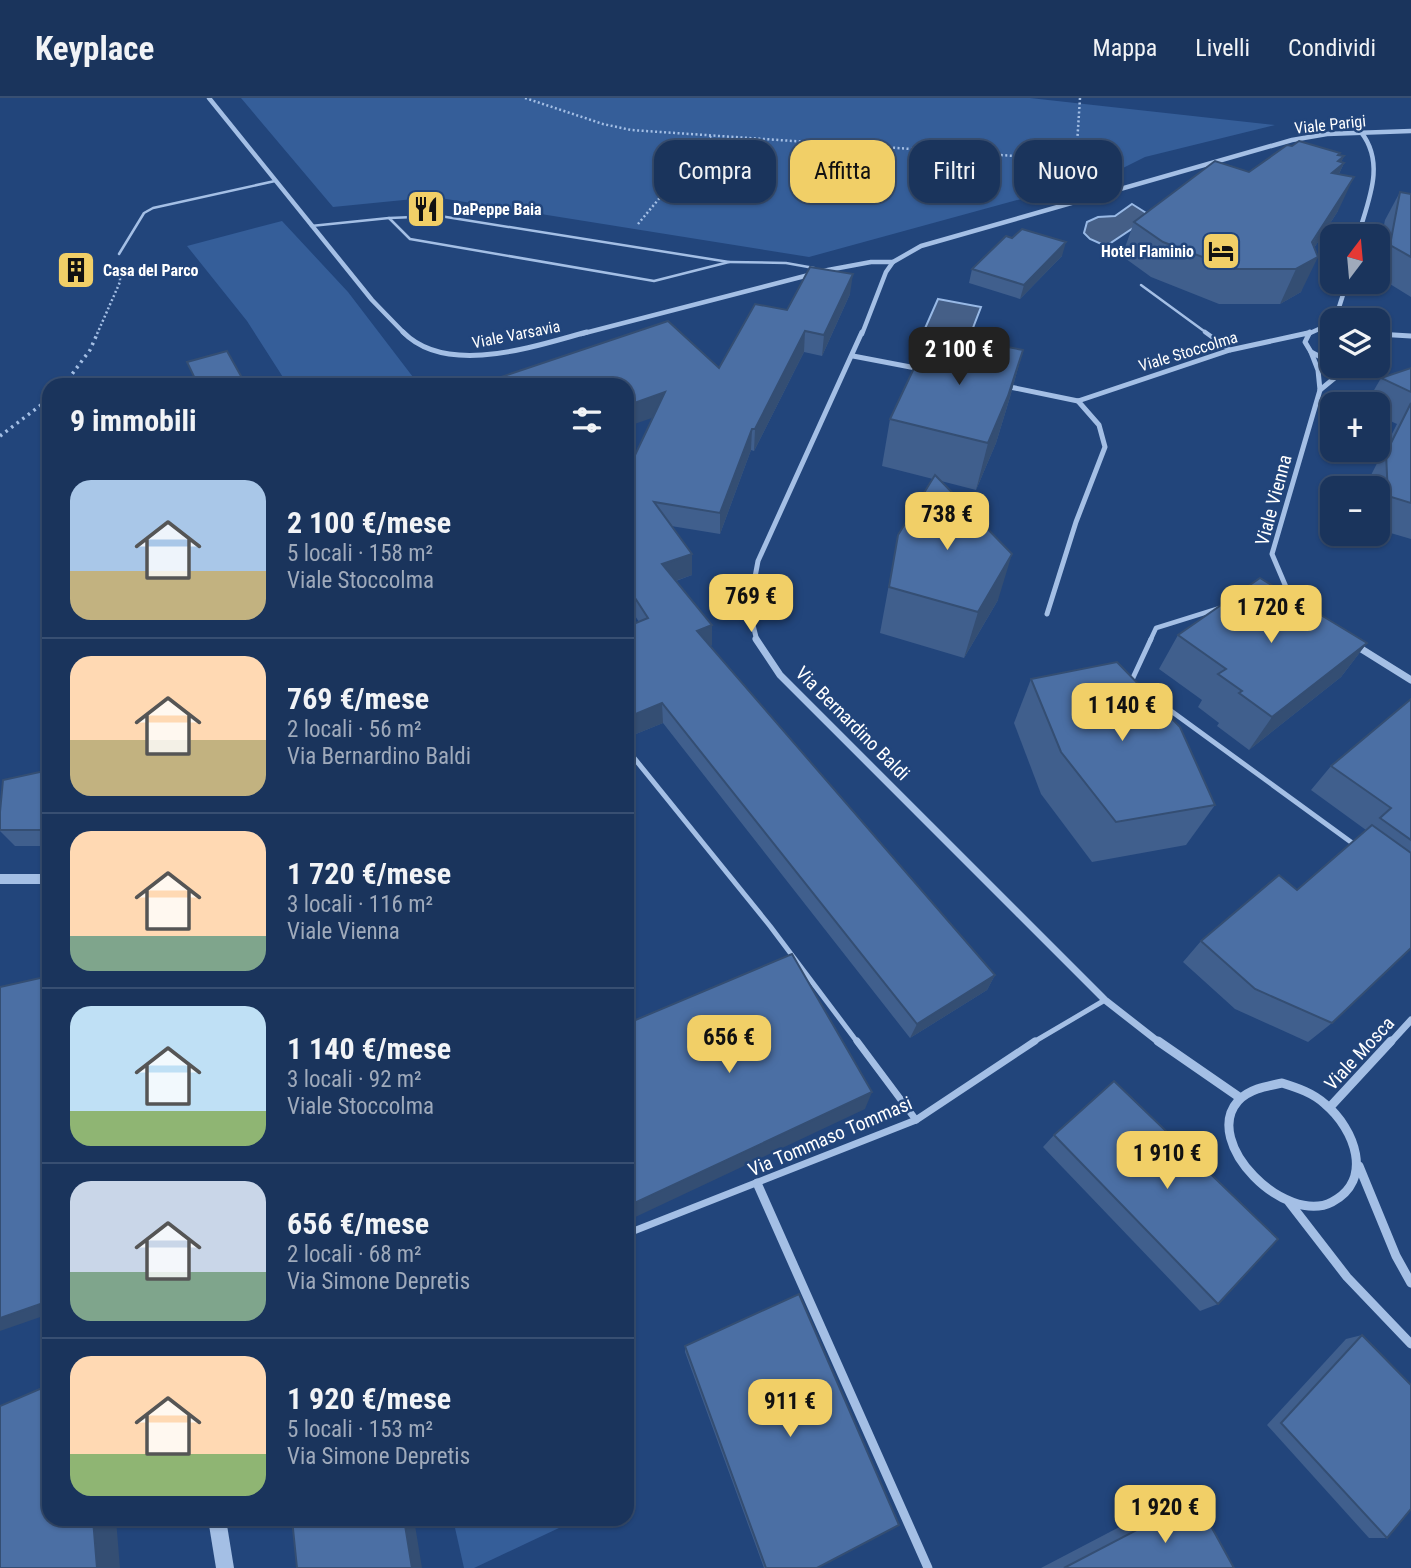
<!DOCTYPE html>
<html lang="it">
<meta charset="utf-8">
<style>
body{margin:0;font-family:"Roboto Condensed",sans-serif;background:#233c62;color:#f1f3f6;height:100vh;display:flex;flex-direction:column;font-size:26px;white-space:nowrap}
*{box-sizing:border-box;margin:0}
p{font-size:23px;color:#9faabb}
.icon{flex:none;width:38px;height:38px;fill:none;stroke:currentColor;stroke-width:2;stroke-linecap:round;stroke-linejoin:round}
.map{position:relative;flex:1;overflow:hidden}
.details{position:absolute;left:42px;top:280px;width:592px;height:1148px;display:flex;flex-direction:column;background:#1a345c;border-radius:21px;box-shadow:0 2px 5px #0004,0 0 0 2px #384f72}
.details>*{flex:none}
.top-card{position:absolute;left:654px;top:42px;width:651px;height:63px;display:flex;gap:14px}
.needle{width:46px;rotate:16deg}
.buttons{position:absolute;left:1320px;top:126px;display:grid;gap:14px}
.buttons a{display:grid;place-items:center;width:70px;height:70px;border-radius:14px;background:#1a345c;box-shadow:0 2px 5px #0004,0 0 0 2px #384f72;font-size:35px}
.price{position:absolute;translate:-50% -60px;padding:0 16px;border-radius:14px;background:#f1cf67;color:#111;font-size:23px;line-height:46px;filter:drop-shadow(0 2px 4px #0008)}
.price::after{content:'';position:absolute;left:50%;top:42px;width:21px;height:16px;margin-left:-10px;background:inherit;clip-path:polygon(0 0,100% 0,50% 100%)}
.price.active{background:#222;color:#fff}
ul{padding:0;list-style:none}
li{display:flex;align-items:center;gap:21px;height:175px;padding:0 28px}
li+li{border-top:2px solid #384f72}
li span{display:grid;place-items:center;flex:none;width:196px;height:140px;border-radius:21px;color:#555}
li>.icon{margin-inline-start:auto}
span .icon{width:84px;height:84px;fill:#fffc;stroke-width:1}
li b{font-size:30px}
h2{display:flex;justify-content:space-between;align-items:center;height:84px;padding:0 28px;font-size:30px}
.pill{padding:0 24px;border-radius:21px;background:#1a345c;box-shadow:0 2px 5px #0004,0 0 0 2px #384f72;font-size:24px;line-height:63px}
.pill.active{background:#f1cf67;color:#111}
header{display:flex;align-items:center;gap:42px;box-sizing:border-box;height:98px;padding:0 35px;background:#1a345c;border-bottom:2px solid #384f72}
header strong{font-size:33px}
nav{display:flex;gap:38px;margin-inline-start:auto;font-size:24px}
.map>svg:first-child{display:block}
.green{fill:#355e99}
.water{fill:#455f87;stroke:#98b9e6;stroke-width:2}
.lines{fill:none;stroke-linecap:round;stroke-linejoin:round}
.path-far1{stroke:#a4bfe5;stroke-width:2.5;stroke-dasharray:2 2.5;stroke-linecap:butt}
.path{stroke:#a4bfe5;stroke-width:3.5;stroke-dasharray:2.5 4.5;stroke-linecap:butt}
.service-far3{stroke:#a4bfe5;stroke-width:2.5}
.service-far2{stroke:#a4bfe5;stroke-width:4.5}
.service-far1{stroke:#a4bfe5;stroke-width:5}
.service{stroke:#a4bfe5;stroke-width:7}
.minor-far3{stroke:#a4bfe5;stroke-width:4.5}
.minor-far2{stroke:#a4bfe5;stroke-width:5}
.minor-far1{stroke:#a4bfe5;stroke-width:7}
.minor{stroke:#a4bfe5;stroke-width:9}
.tertiary{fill:#a4bfe5;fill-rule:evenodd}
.wall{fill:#405f8d}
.shaded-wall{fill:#344e73}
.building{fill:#4b6fa4;stroke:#344e73;stroke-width:2}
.labels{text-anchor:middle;stroke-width:5;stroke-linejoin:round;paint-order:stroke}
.far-street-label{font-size:16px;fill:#fff;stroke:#22457b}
.far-poi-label{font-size:16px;font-weight:bold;fill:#fff;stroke:#22457b;text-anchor:start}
.street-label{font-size:19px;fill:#fff;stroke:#22457b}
</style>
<header>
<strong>Keyplace</strong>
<nav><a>Mappa</a><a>Livelli</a><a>Condividi</a></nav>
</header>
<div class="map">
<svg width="1411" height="1470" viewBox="0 0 1411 1470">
<rect width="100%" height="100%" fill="#22457b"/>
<!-- green -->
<g class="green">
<path d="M241,0H1030L1275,27L1145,59L1109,77L809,159L434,99L333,109Z"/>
<path d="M282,123L348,194L416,283L404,287H288L247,223L187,148Z"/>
<path d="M453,1421H578L474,1470H464Z"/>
</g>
<!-- water -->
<g class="water">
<path d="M1132,106L1151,118L1106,148L1090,141L1084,135L1087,124L1098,119L1115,118Z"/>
<path d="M938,201L981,209L964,253L919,244Z"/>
</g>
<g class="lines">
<!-- path-far1 -->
<g class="path-far1">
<path d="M525,0L603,26L631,32L1089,63"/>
<path d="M1080,0L1076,62L1089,70"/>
<path d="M638,126L711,38"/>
<path d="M97,236L120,184V178"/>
</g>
<!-- path -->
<g class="path">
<path d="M64,287L90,252L98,234"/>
<path d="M0,338L49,301"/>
</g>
<!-- service-far3 -->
<g class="service-far3">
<path d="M1107,82L1121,90"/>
<path d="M440,118L729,164L654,183L410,141L389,120Z"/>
<path d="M311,128L389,120"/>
<path d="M119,156L144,115L153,110L275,83"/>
<path d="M729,164L786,165L814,170"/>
<path d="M1141,187L1208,236"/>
</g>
<!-- service-far2 -->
<g class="service-far2">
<path d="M1205,234L1230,252"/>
<path d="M1150,543L1156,530L1220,510"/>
</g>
<!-- service-far1 -->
<g class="service-far1">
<path d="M1131,584L1151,541"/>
<path d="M1145,594L1355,747"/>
<path d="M626,650L770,828L858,945"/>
<path d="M1032,945L1105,902"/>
</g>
<!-- service -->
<g class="service">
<path d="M857,943L916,1022"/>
<path d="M626,1136L916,1022L1035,943"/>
</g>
<!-- minor-far3 -->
<g class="minor-far3">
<path d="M209,0L372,202L405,236"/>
<path d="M1358,138C1368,103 1386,66 1361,34"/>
<path d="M1335,222L1347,184"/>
<path d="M581,236L828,172L871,164H893"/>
<path d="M862,236L886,174L893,164L921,148L1292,42L1327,36L1411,33"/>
<path d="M1305,236L1308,235"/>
<path d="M1308,236L1319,231L1332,230"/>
</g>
<!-- minor-far2 -->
<g class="minor-far2">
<path d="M403,234C447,279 535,248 587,234"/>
<path d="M1310,234L1305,244L1311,254L1332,265"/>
<path d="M1377,236L1411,238"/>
<path d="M853,258L921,271"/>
<path d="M1005,288L1078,303L1230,252L1308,235"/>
<path d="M1320,292L1337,278L1361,268"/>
<path d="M1304,509L1286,489L1272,456L1320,292L1318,272L1311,254"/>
<path d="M1047,516L1076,424L1105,349L1099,327L1078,303"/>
<path d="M757,543L749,511L758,463L862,234"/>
</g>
<!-- minor-far1 -->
<g class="minor-far1">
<path d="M756,541L780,577L1105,902L1160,945"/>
<path d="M1355,547L1411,582"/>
<path d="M1390,945L1411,922"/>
</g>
<!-- minor -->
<g class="minor">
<path d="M1158,943L1239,999"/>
<path d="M1282,985C1298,990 1313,995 1325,1006C1355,1031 1374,1082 1332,1104C1286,1128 1201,1045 1238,1003C1249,991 1267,988 1282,985Z"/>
<path d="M1330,1009L1391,943"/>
<path d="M1359,1068L1396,1158L1411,1185"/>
<path d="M757,1085L928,1470"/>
<path d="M1289,1104L1347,1179L1411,1246"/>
</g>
<!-- tertiary -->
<g class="tertiary">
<rect x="0" y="776" width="49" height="10"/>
<path d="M208,1421H226L234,1470H216Z"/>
</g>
</g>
<!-- wall -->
<g class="wall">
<path d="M1340,55L1339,57L1344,58L1341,64L1344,65L1339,76L1338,113L1314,150L1301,194L1280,206H1219L1151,179L1122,158L1134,124L1249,74Z"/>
<path d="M1400,94L1411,96V199L1377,178V160L1385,122Z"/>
<path d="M1012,140L1062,158L1020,201L969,185L972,171Z"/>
<path d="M850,196L822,258L804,254L754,353L751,352L720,436L671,428L692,477L676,483L712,527V547L710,548L995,877L987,892L910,940L663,625L626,640V529L639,524L626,504V376L719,270L787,212Z"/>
<path d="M1023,252L1010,299L996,345L976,392L941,383L998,502L964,560L880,535L898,437L933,381L882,368L890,321Z"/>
<path d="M1411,270V441L1377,431V390H1367V385L1397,326L1377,317V306H1366L1381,280Z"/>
<path d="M1178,537L1367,545L1341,579L1249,652L1217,628L1219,625L1198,609L1202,602L1159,571Z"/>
<path d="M1031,581L1215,707L1186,747L1092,764L1041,696L1014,625Z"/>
<path d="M1411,601V850L1332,925L1308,944L1235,911L1183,864L1201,843L1297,792L1366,732L1311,692L1331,668Z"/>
<path d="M49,672V748H15L0,733V714Z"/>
<path d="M1054,1037L1218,1206L1200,1213L1043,1049Z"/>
<path d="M1362,1237L1387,1440H1369L1267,1327L1346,1241Z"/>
<path d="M685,1248L817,1470H764L685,1254Z"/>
<path d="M1173,1401H1196L1234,1470H1041Z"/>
</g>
<!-- shaded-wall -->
<g class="shaded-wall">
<path d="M1344,58L1339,69L1344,65L1328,99L1316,109L1338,63Z"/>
<path d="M1354,79L1338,113L1303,167L1318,159L1301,194L1280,206L1296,171Z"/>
<path d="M1066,144L1062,158L1020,201L1024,187Z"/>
<path d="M853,176L850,196L822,258L824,237Z"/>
<path d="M805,233L804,254L754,353L755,331Z"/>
<path d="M1023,252L1010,299L996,345L976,392L988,345Z"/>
<path d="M665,294L666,315L626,329V308Z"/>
<path d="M752,331L751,352L720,436V415Z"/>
<path d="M692,456V477L663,487L662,466Z"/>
<path d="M1012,456L998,502L964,560L978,514Z"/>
<path d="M712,527V547L698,553L697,533Z"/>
<path d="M1367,545L1341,579L1249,652L1272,619Z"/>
<path d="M662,605L663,625L626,640V620Z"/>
<path d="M634,717L636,735L626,738V719Z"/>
<path d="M995,877L987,892L910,940L917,926Z"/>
<path d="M872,994L865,1011L629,1122L626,1109Z"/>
<path d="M49,1203V1216L0,1233V1220Z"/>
<path d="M93,1421H116L120,1470H97Z"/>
<path d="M404,1421H414L422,1470H412Z"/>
</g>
<!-- building -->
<g class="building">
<path d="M1299,43L1340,55L1338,57L1344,58L1338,63L1344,65L1332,75L1354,79L1312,144L1318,159L1296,171H1234L1163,144L1134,124L1215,63L1249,74L1287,47L1292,48Z"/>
<path d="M1400,94L1411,96V159L1390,147Z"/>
<path d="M1022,131L1066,144L1024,187L972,171L1006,138L1012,140Z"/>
<path d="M810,169L853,176L824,237L805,233L755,331H752L720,415L654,404L692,456L662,466L712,527L697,533L995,877L917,926L662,605L626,620V557L630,555L626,550V529L648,520L626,486V376L665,294L626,308V287H477L668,223L719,270L755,206L787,212Z"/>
<path d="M931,234L1023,252L1008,298L988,345L890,321Z"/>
<path d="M227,253L246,287H198L187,264Z"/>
<path d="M1411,270V294L1381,280Z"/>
<path d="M452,281L457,287H432Z"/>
<path d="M1411,305V405L1388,398L1386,355Z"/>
<path d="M935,377L1012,456L978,514L889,489L898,437Z"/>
<path d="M1260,480L1367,545L1272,619L1239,595L1242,593L1218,576L1226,571L1178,537Z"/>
<path d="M1117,564L1180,629L1215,707L1116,724L1061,654L1031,581Z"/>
<path d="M1411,601V742L1380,720L1391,710L1331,668Z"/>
<path d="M49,672V732H0V714L3,682Z"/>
<path d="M626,699L634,717L626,719Z"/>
<path d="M1372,727L1411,755V850L1332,925L1255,891L1201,843L1279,777L1297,792Z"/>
<path d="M792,856L872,994L626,1109V926Z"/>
<path d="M49,878V1203L0,1220V889Z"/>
<path d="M1114,983L1278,1141L1218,1206L1054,1037Z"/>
<path d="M799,1196L899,1427L817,1470H766L685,1248Z"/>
<path d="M1362,1237L1411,1287V1411L1387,1440L1281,1325Z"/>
<path d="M49,1287V1421H93L97,1470H0V1308Z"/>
<path d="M1196,1401L1234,1470H1064Z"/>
<path d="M292,1421H404L412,1470H297Z"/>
</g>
<!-- icons -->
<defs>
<g id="restaurant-square" transform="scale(2.0125)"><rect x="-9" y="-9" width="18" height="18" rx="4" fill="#f1cf67" stroke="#22457b"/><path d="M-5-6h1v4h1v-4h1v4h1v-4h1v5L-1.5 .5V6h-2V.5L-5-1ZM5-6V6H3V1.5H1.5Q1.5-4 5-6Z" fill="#111"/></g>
<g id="hotel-square" transform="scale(2.0125)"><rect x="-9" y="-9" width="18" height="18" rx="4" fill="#f1cf67" stroke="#22457b"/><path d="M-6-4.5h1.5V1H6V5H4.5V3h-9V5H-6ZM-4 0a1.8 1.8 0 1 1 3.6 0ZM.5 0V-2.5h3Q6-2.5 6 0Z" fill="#111"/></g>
<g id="building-square" transform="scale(2.0125)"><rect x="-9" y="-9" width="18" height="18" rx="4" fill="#f1cf67" stroke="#22457b"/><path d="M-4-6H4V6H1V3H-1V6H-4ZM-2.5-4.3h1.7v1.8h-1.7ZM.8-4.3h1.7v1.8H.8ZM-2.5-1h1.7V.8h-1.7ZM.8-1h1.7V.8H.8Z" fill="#111"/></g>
</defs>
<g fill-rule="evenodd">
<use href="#restaurant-square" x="426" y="111"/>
<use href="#hotel-square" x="1221" y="153"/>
<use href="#building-square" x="76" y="172"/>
</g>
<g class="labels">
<!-- far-street labels -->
<g class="far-street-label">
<text transform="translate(1330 26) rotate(-6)" y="6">Viale Parigi</text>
<text transform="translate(516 236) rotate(-11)" y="6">Viale Varsavia</text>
<text transform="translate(1188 253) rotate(-17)" y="6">Viale Stoccolma</text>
</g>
<!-- far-poi labels -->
<g class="far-poi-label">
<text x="453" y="117">DaPeppe Baia</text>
<text x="1194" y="159" text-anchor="end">Hotel Flaminio</text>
<text x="103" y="178">Casa del Parco</text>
</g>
<!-- street labels -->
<g class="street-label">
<text transform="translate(1273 402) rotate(-75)" y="7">Viale Vienna</text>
<text transform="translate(853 625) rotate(45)" y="7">Via Bernardino Baldi</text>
<text transform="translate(1359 955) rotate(-47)" y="7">Viale Mosca</text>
<text transform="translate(830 1038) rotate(-23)" y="7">Via Tommaso Tommasi</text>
</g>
</g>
</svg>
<div class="buttons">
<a><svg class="needle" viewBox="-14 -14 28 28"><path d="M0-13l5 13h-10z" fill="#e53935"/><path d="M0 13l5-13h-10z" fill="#9faabb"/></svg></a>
<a><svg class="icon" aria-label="layers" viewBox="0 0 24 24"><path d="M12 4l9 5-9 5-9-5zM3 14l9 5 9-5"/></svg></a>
<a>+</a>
<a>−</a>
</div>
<b class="price active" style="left:959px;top:289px">2 100 €</b>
<b class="price" style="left:947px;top:454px">738 €</b>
<b class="price" style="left:751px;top:536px">769 €</b>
<b class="price" style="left:1271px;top:547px">1 720 €</b>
<b class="price" style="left:1122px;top:645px">1 140 €</b>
<b class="price" style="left:729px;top:977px">656 €</b>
<b class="price" style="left:1167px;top:1093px">1 910 €</b>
<b class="price" style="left:790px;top:1341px">911 €</b>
<b class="price" style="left:1165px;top:1447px">1 920 €</b>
<div class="top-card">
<a class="pill">Compra</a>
<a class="pill active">Affitta</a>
<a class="pill">Filtri</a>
<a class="pill">Nuovo</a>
</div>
<section class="details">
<h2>9 immobili<svg class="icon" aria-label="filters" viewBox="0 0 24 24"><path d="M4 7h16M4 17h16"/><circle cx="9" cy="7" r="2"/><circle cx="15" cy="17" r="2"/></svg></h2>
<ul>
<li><span style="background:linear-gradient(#a9c7e8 65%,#c2b280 0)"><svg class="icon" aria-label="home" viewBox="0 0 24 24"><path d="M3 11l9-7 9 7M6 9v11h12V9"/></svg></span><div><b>2 100 €/mese</b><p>5 locali · 158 m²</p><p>Viale Stoccolma</p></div></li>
<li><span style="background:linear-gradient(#ffd9b3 60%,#c2b280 0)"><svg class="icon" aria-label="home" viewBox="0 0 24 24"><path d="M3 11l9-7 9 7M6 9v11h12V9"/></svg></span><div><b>769 €/mese</b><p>2 locali · 56 m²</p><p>Via Bernardino Baldi</p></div></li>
<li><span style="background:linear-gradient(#ffd9b3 75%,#7fa58c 0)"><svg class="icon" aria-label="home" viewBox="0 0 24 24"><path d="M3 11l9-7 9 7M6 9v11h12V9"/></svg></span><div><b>1 720 €/mese</b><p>3 locali · 116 m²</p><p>Viale Vienna</p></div></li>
<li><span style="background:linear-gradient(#bfe0f5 75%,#8fb573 0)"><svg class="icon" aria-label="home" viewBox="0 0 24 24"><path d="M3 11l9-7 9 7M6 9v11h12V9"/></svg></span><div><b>1 140 €/mese</b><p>3 locali · 92 m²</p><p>Viale Stoccolma</p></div></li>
<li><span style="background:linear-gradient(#c9d6e8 65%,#7fa58c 0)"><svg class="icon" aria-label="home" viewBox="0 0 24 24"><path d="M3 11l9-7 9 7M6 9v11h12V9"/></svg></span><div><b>656 €/mese</b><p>2 locali · 68 m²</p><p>Via Simone Depretis</p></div></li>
<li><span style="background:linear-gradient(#ffd9b3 70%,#8fb573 0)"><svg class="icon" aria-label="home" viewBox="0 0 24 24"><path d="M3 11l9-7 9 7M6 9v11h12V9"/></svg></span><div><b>1 920 €/mese</b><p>5 locali · 153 m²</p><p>Via Simone Depretis</p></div></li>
</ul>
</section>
</div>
